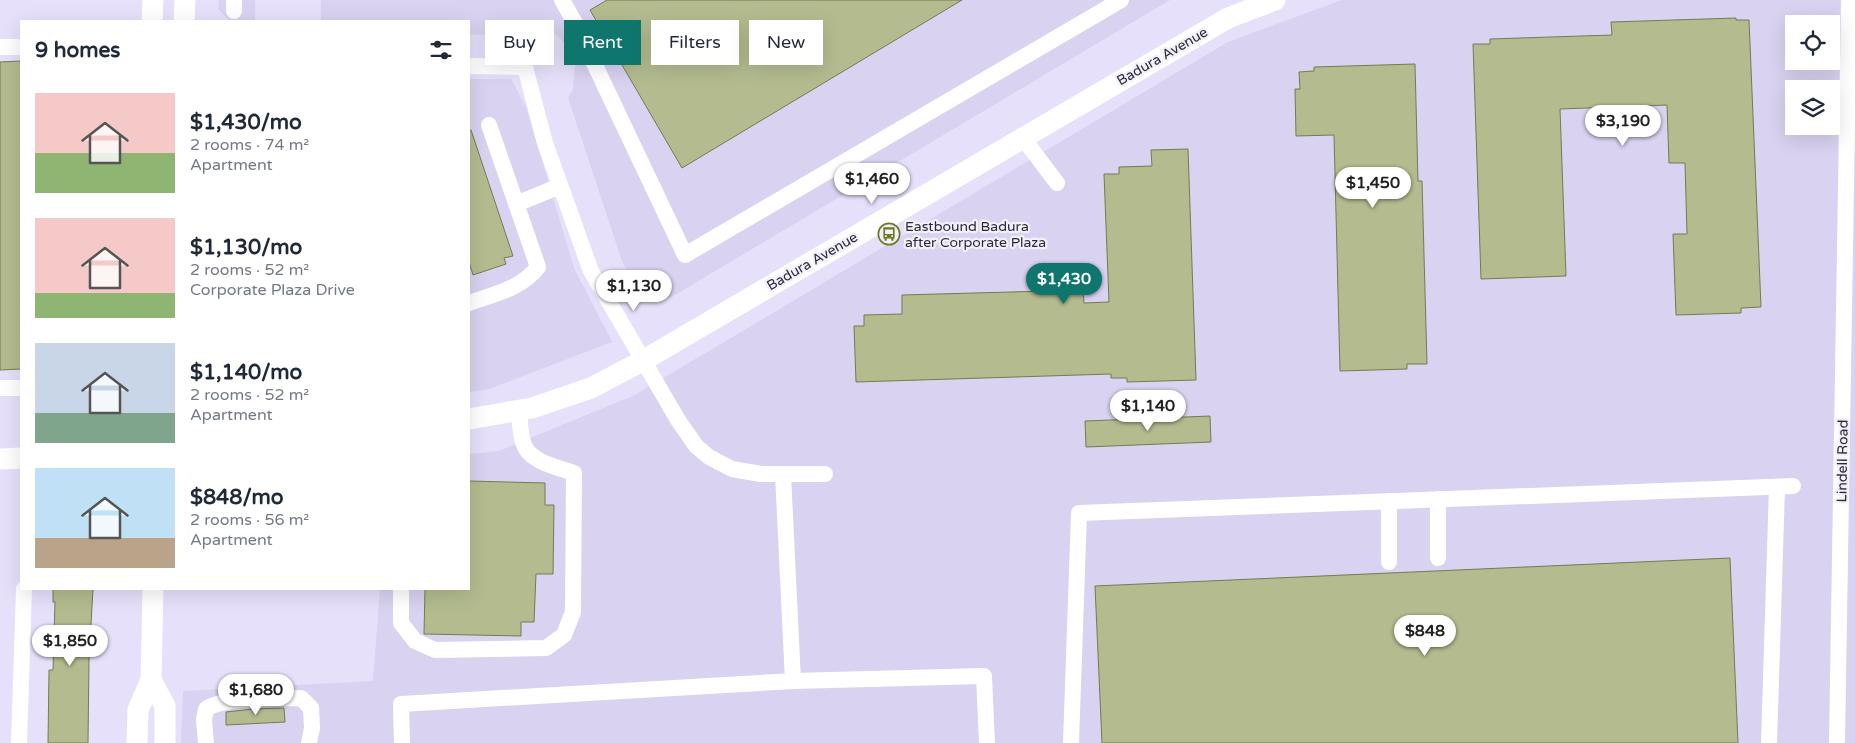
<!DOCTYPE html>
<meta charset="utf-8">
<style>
body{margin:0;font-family:"Varela Round",sans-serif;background:#f2f2f3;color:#1f2937;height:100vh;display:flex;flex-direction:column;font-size:19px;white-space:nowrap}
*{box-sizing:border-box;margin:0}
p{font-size:16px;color:#747a83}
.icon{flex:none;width:28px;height:28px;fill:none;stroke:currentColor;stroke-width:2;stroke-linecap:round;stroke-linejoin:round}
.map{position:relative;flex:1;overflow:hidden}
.panel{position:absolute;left:20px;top:20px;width:450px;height:570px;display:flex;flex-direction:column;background:#fff;border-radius:0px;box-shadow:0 5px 20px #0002}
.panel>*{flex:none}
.hud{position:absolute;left:485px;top:20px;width:475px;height:45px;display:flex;gap:10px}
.tools{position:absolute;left:1785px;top:15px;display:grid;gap:10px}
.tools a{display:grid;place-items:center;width:55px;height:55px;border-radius:0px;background:#fff;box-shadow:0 5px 20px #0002;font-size:25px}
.price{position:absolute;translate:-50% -42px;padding:0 11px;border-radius:18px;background:#fff;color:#222;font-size:16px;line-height:32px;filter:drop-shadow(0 1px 2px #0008)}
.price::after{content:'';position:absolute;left:50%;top:30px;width:15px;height:11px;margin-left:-8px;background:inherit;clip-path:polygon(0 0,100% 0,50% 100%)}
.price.active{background:#0f766e;color:#fff}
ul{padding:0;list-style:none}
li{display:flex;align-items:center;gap:15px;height:125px;padding:0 15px}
li span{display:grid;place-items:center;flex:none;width:140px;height:100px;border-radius:0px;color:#555}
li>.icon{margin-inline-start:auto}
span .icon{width:60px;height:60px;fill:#fffc;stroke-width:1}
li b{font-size:21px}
h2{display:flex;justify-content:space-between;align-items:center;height:60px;padding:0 15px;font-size:21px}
.tag{padding:0 18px;border-radius:0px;background:#fff;box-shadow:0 5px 20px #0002;font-size:18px;line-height:45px}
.tag.active{background:#0f766e;color:#fff}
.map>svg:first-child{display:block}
.built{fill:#d9d2f0;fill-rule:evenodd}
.building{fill:#b3bb8f;stroke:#757b52}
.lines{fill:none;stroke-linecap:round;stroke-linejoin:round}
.minor{stroke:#fff;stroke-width:16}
.major{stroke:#fff;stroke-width:21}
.labels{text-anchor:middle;stroke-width:4.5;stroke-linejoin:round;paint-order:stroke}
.street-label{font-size:14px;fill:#2e293a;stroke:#f2f0f9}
.poi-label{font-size:14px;fill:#2e293a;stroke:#f2f0f9;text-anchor:start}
</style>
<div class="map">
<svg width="1855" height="743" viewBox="0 0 1855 743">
<rect width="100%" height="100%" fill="#e6e0fb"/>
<!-- built -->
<g class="built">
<path d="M219,0H255V21H230L218,9Z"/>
<path d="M321,0H1170L670,298L638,290L622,261L568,98L573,89L575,66L570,52L562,40L551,31L539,26L528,25L513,27L497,34L469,35V21H321Z"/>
<path d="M1342,0H1855V743H181L183,691L373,681L380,589H469V454L499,451L635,395L1228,42ZM1794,24H1831V61H1794ZM1794,89H1831V126H1794Z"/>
<path d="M469,79H511L526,107L574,268L612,342L489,389L469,392Z"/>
</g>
<!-- building -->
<g class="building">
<path d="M607,0H962L682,168L590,10Z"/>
<path d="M1736,18V20H1749L1761,307L1741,308V313L1676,315L1673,234H1687L1685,163H1669L1667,105L1560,109L1566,276L1481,279L1473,44H1490V39L1612,35L1611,22Z"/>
<path d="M21,61V369L0,370V62Z"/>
<path d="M1415,64L1418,181H1422L1427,364H1407V369L1340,371L1334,135L1296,136L1295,89H1300L1299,72L1314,71V67Z"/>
<path d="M469,130H471L513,256L504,258L506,264L473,275L469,262Z"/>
<path d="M1188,149L1196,380L1127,382V378H1111V374L856,382L854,326H864V315L902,314V295L1083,290L1084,303L1109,302L1104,174H1119V167L1152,166L1151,150Z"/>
<path d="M1210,416L1211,442L1086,447L1085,421Z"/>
<path d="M469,481L545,483V505H554L553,574H536L534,622H521V636L424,634L425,589H469Z"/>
<path d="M1730,558L1738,743H1102L1095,586Z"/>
<path d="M53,589H93L89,659L88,743H48L49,670H53L55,602H53Z"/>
<path d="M284,708L285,722L226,725V712L253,709Z"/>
</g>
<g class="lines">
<!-- minor -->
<g class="minor">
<path d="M562,0L575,23L685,255L1121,0"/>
<path d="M234,11V0"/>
<path d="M0,47H21"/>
<path d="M469,66L525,67L545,143L591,271L678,420L696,446L709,457L732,469L761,474H825"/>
<path d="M1023,138L1057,183"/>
<path d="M516,204L560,186"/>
<path d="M469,303C494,294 521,289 538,267L489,125"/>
<path d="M0,388H21"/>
<path d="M783,474L793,681"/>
<path d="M1438,499V558"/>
<path d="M1389,501V562"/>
<path d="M401,589V623L415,641L435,650L546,648L564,635L573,612L574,473C557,467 528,462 523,442C520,432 520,421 519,411"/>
<path d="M19,743L24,589"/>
<path d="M206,743L204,719L206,709C226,696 277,699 301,698L311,708L312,728L309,743"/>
<path d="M402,743L401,704L793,681L984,676L987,743"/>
<path d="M1071,743L1079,513L1793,486"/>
<path d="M1769,743L1777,487"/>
<path d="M1837,743L1849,0"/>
</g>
<!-- major -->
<g class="major">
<path d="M152,21L153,0"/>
<path d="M184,21L185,0"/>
<path d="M469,419L532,408L591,388L644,360L1228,18L1275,0"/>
<path d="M0,459L21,458"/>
<path d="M151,680L165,706V743"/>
<path d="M137,743L138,710L151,680L153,589"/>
</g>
</g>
<!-- icons -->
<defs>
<g id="bus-ring" transform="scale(1.125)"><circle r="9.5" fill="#f2f0f9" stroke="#707a25" stroke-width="1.5"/><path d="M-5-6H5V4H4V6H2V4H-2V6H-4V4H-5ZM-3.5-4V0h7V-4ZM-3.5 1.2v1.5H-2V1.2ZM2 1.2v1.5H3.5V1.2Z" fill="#707a25"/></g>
</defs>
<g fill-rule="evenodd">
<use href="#bus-ring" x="889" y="234"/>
</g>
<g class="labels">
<!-- street labels -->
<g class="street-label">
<text transform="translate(1162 56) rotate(-30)" y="5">Badura Avenue</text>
<text transform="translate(812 261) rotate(-30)" y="5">Badura Avenue</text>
<text transform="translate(1842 461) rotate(-89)" y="5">Lindell Road</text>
</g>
<!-- poi labels -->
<g class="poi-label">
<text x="905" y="231">Eastbound Badura<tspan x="905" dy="16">after Corporate Plaza</tspan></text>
</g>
</g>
</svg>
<div class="tools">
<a><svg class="icon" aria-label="locate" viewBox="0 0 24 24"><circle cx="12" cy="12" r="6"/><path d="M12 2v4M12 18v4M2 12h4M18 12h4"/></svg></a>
<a><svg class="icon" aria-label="layers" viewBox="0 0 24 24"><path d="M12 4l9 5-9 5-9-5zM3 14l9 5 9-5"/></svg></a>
</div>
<b class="price" style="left:1623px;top:147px">$3,190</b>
<b class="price" style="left:872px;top:205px">$1,460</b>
<b class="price" style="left:1373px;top:209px">$1,450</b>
<b class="price active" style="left:1064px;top:305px">$1,430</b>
<b class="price" style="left:634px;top:312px">$1,130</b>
<b class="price" style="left:1148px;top:432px">$1,140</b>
<b class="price" style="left:1425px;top:657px">$848</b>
<b class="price" style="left:70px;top:667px">$1,850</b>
<b class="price" style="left:256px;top:716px">$1,680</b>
<div class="hud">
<a class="tag">Buy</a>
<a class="tag active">Rent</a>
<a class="tag">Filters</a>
<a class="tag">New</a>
</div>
<section class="panel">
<h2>9 homes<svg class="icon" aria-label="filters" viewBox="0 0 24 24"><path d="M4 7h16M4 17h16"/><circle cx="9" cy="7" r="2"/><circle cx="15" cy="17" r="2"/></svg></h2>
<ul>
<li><span style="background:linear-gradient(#f6c9c9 60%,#8fb573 0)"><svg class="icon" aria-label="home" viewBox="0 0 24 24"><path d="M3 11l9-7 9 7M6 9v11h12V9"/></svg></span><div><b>$1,430/mo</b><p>2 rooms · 74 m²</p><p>Apartment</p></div></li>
<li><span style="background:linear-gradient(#f6c9c9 75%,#8fb573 0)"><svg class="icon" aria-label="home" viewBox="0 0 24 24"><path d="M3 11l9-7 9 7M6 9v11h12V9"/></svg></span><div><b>$1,130/mo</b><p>2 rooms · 52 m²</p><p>Corporate Plaza Drive</p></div></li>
<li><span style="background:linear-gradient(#c9d6e8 70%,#7fa58c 0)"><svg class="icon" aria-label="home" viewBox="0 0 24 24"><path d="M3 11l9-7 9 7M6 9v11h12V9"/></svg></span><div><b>$1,140/mo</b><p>2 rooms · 52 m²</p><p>Apartment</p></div></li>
<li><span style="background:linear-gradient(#bfe0f5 70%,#b9a48a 0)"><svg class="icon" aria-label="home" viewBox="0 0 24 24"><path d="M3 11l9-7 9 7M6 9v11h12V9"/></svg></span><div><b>$848/mo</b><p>2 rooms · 56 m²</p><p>Apartment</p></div></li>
</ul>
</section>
</div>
